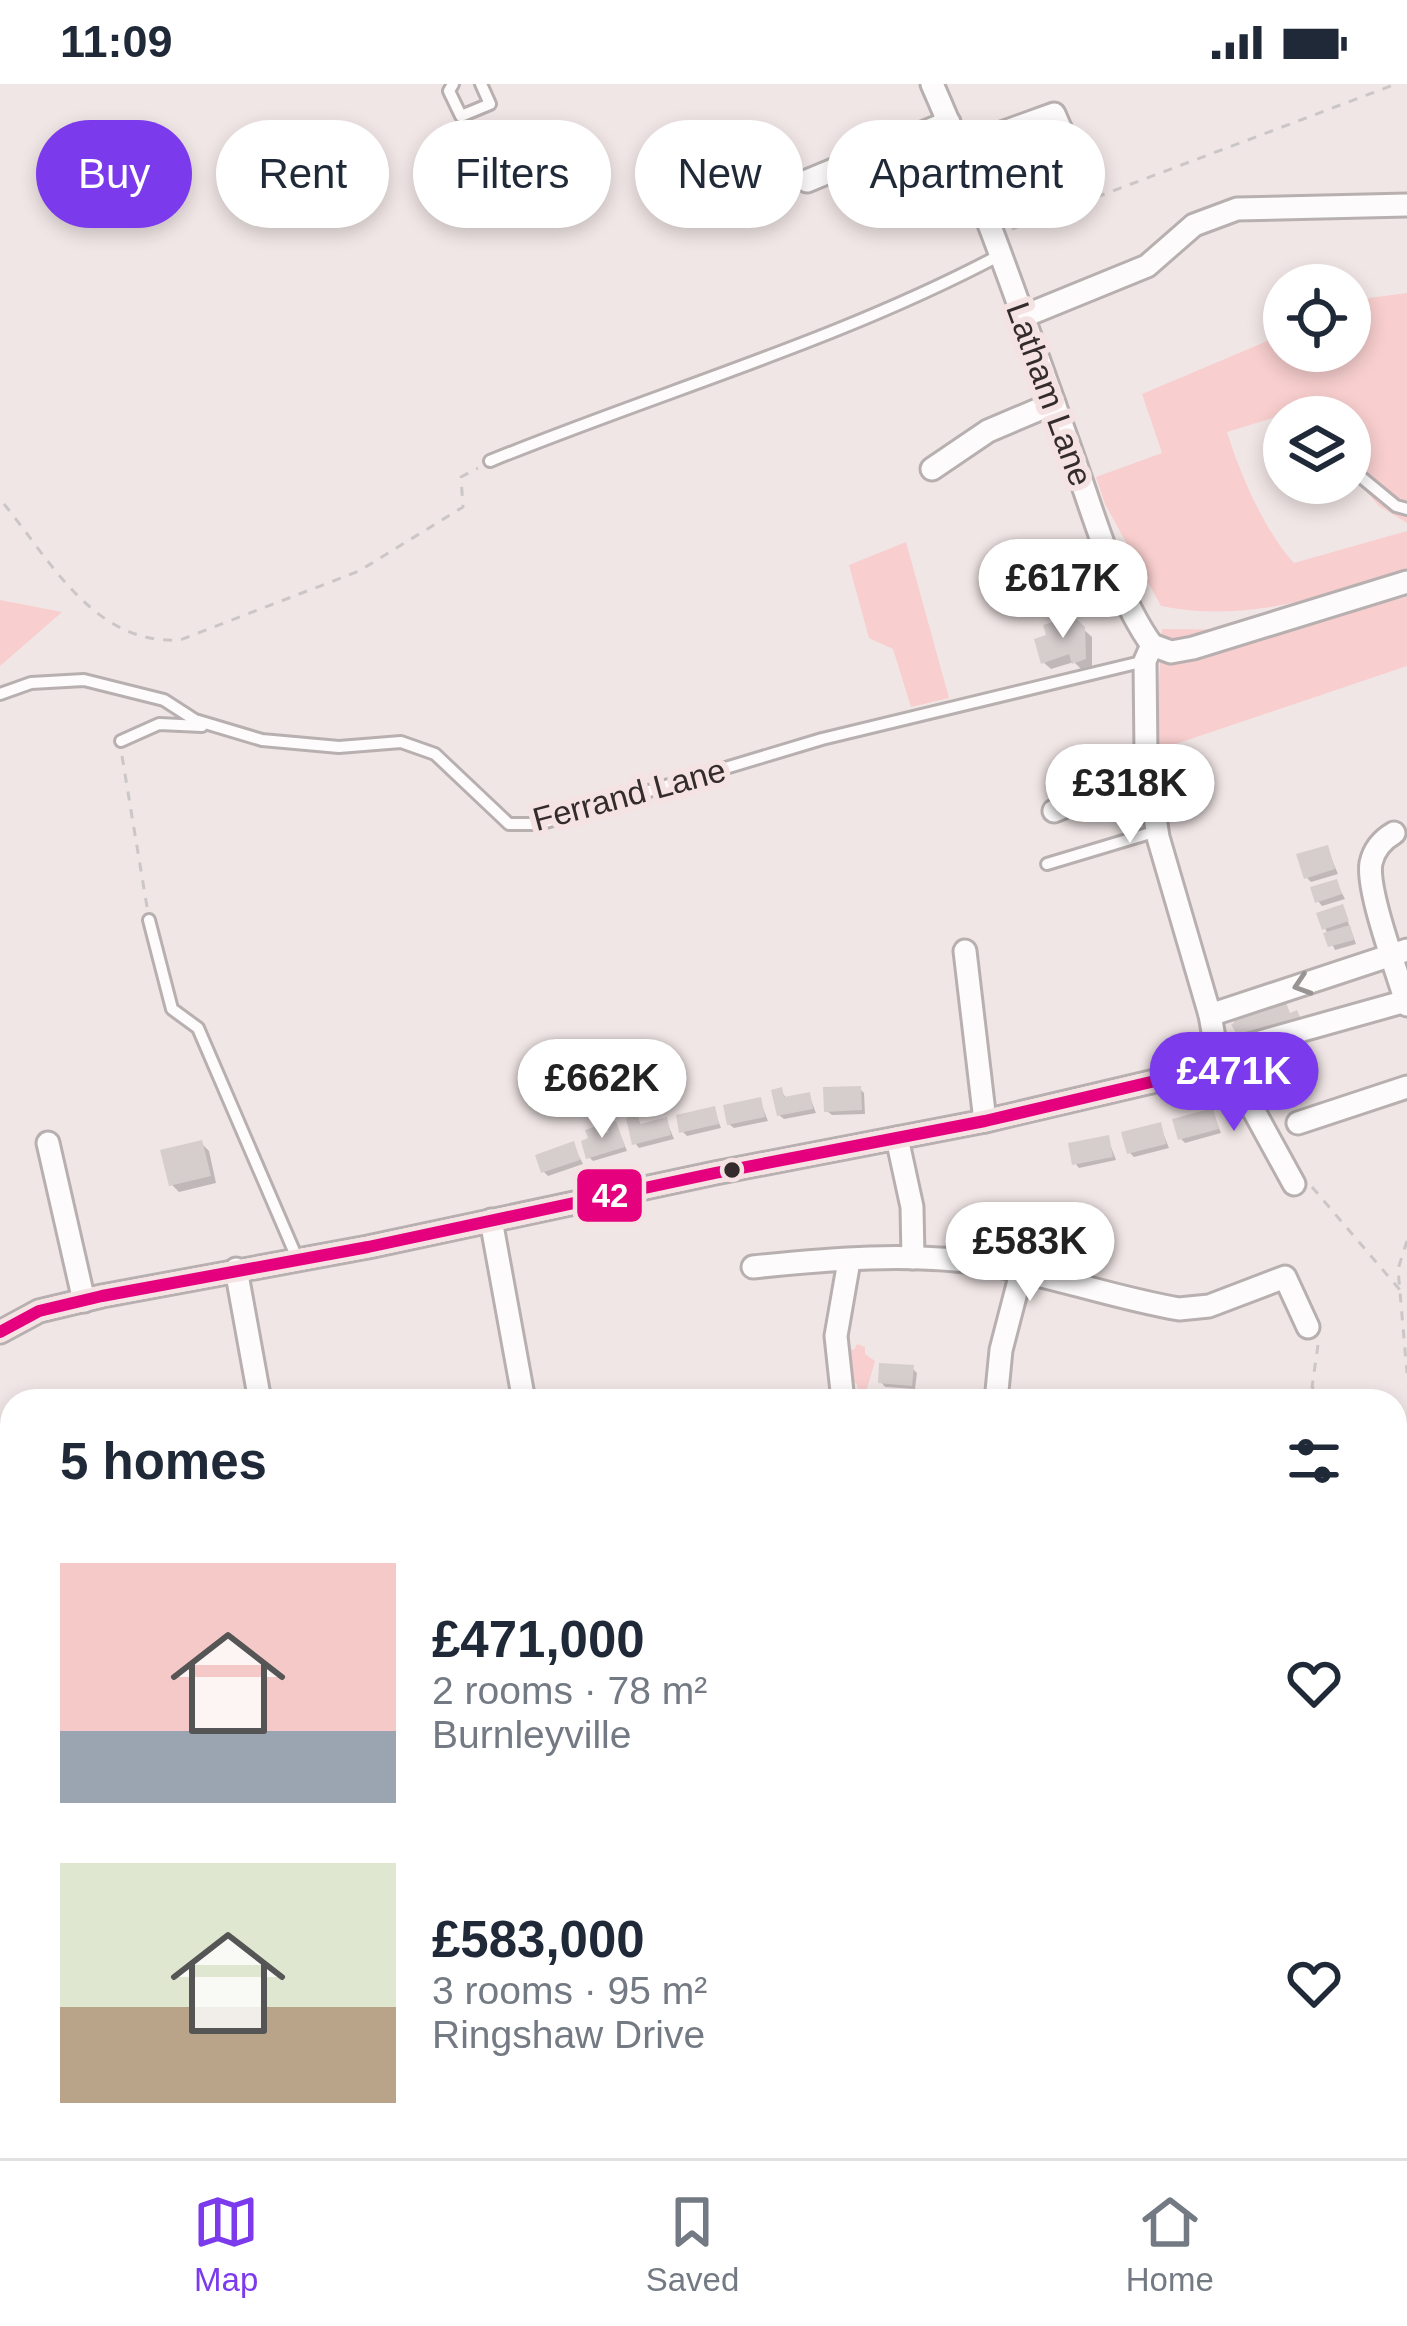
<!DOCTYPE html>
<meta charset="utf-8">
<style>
body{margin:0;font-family:Helvetica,sans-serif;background:#f6f6f7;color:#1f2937;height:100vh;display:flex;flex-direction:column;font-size:45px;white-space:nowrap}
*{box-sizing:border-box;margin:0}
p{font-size:39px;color:#747a83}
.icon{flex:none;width:66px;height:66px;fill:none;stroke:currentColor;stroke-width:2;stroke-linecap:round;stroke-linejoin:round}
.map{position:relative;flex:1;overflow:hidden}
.drawer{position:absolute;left:0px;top:1305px;width:1407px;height:771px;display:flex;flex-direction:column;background:#fff;border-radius:36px 36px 0 0;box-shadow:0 6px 18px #0003}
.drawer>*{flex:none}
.guide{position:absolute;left:36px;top:36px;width:1335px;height:108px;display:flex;gap:24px}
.tools{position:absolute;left:1263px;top:180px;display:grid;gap:24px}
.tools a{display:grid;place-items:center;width:108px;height:108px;border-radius:50%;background:#fff;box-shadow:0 6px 18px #0003;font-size:60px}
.price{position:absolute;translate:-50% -102px;padding:0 27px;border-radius:42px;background:#fff;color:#222;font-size:39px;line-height:78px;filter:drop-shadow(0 3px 6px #0008)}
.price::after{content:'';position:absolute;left:50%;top:72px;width:36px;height:27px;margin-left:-18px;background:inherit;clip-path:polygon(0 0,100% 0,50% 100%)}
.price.on{background:#7c3aed;color:#fff}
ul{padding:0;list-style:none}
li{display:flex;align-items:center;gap:36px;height:300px;padding:0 60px}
li span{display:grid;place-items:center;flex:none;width:336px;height:240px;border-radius:0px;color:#555}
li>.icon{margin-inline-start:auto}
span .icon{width:144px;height:144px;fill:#fffc;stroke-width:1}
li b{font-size:51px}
h2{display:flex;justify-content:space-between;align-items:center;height:144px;padding:0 60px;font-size:51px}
.chip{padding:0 42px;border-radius:54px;background:#fff;box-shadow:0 6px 18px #0003;font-size:42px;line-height:108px}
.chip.on{background:#7c3aed;color:#fff}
.status{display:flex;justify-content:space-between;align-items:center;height:84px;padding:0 60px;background:#fff;direction:ltr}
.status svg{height:33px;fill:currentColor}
.menu{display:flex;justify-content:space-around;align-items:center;height:168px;border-top:3px solid #e0e1e3;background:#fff;font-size:33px;color:#747a83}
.menu a{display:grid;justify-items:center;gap:6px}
.menu .on{color:#7c3aed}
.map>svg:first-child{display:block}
.green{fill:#f8cece}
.shadow{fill:#0003}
.building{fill:#d6cdcd}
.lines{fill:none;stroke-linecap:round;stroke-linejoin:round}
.service-casing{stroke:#b8b0b0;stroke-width:16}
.minor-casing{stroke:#b8b0b0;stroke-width:27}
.primary-casing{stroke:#b8b0b0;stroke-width:36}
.path{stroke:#ccc7c7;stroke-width:3;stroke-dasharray:9 9;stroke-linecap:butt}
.service{stroke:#fdfbfb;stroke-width:10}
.minor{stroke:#fdfbfb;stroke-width:21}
.primary{stroke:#fdfbfb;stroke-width:30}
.bus-1-casing{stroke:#f5e2e2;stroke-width:21}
.bus-1{stroke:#e5007d;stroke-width:12}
.oneway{stroke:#989494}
.bus-dot{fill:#342c2c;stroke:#f5e2e2;stroke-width:4.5}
.labels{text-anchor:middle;stroke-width:12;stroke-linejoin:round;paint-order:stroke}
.street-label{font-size:33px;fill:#342c2c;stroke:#f5e2e2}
.line-badge{stroke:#f5e2e2;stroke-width:4.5}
.badge-label{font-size:33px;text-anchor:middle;font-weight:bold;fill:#fff}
</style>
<div class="status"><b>11:09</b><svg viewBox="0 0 49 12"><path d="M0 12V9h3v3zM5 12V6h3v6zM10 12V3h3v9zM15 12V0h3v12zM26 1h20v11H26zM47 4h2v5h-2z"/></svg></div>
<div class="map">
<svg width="1407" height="2074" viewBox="0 0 1407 2074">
<rect width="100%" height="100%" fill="#f1e6e6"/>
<!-- green -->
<g class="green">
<path d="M1407,209V439L1379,422L1350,389V333H1324L1318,320L1227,348C1240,390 1265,448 1294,479L1407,447V487C1324,511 1248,540 1161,522L1105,420L1096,393L1162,369L1142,310L1284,250V267H1350V222L1369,214Z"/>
<path d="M906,458L949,614L911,623L893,565L869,554L849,481Z"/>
<path d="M1407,513V582L1155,667L1162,545L1269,546Z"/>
<path d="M0,516L62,528L0,582Z"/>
<path d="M857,1260L865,1263V1270L875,1277L866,1308L870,1317L859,1316L857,1300L850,1295L848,1263L854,1266Z"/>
<path d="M1407,1877V2030L1395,2033V1881Z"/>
</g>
<!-- shadow -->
<g class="shadow">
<path d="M1072,535L1092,553V582L1082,586L1074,578L1051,585L1043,578Z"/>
<path d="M1327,764L1338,790L1311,798L1306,793Z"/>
<path d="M1336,798L1345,815L1322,822L1318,817Z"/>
<path d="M1343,824L1356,860L1335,866L1325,844Z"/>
<path d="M860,1005L864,1009L865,1030L832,1031L827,1027Z"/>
<path d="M781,1007L787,1015L809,1011L816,1029L784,1035L779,1031Z"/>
<path d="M760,1017L768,1037L734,1044L729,1040Z"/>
<path d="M714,1026L721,1044L687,1052L682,1047Z"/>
<path d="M1212,1027L1221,1049L1185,1059L1181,1055Z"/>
<path d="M637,1035L642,1042L666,1036L674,1055L639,1064L635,1059Z"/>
<path d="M616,1040L627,1067L593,1077L589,1073L597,1046L602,1053L612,1050Z"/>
<path d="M1160,1042L1169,1064L1134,1073L1129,1068Z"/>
<path d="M1108,1055L1116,1076L1079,1084L1075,1079Z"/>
<path d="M201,1059L209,1067L216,1099L179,1108L171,1100Z"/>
<path d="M573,1061L583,1080L548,1092L543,1087Z"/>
<path d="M912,1284L917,1289L915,1305L885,1303L881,1298Z"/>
<path d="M1398,1953L1407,1964V1993L1395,1997V1954Z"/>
</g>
<!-- building -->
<g class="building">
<path d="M1073,532L1085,543L1086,575L1072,580L1069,570L1041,580L1034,555L1046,551L1043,541Z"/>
<path d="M1328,761L1335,785L1304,795L1296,770Z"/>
<path d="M1337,795L1342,810L1315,819L1310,803Z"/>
<path d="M1343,820L1349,837L1322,846L1316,829Z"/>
<path d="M1350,841L1354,856L1328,863L1323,849Z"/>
<path d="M1284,913L1290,929L1297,926L1300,933L1294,935L1295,939L1240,957L1231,940L1234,939L1231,929Z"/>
<path d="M861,1002L862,1026L824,1028L823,1003Z"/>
<path d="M782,1003L784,1013L810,1008L813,1025L777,1032L771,1006Z"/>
<path d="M761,1013L765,1033L727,1041L723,1021Z"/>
<path d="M715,1022L719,1040L679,1049L676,1031Z"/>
<path d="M1213,1024L1219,1045L1178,1056L1172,1035Z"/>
<path d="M638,1031L640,1040L667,1033L671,1051L632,1061L626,1034Z"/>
<path d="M616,1037L625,1063L586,1075L581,1057L588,1054L585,1046L597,1042L600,1051L609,1048L606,1040Z"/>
<path d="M1161,1038L1166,1060L1127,1070L1121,1048Z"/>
<path d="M1109,1051L1113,1073L1072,1081L1068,1059Z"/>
<path d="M202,1056L211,1092L169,1102L160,1066Z"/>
<path d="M574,1057L580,1076L541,1089L535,1071Z"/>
<path d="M879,1279L914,1281L912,1302L878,1299Z"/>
<path d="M1399,1949L1407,1973L1400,1975L1403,1985L1395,1988V1951Z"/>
</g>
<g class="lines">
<!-- service casing -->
<g class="service-casing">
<g id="service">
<path d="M453,0L449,7L461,32L490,20L481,0"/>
<path d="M1275,366L1284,367"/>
<path d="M490,377C659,308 838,257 1000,171"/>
<path d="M1350,384L1396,422L1407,425"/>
<path d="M0,610L31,599L84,596L164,616L195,636L262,656L339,663L401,658L435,670L509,740H539L822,655L1145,577"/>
<path d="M121,657L159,640L202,642"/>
<path d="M1047,780L1157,747"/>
<path d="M149,836L172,925L198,944L297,1174"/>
<path d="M419,2074V2064"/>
</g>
</g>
<!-- minor casing -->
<g class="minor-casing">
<g id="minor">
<path d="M932,0C985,120 1027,244 1071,367C1092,425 1116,512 1152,561"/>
<path d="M960,64L1054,30L1061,46"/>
<path d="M807,97L949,38"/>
<path d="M1022,233L1147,182L1194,141L1237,125L1407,121"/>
<path d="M932,385L988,347L1054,319"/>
<path d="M1152,561L1145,577L1146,672L1158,753L1210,931L1217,970"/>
<path d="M1152,561L1171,568L1193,564L1407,498"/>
<path d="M1054,727L1148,688"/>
<path d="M1394,749C1382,756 1374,765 1371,779C1366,806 1398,890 1407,921"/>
<path d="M965,867L985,1037"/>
<path d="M1210,931L1407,866"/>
<path d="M1217,970L1406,917"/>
<path d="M1217,970L1238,998L1294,1100"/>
<path d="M1298,1039L1407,1003"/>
<path d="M897,1054L912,1123L913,1174"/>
<path d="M48,1059L84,1217"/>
<path d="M491,1136L524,1317"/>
<path d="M753,1183C829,1175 911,1168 987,1180C1051,1191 1114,1214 1179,1225L1209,1222L1285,1193L1308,1243"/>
<path d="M236,1185L260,1317"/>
<path d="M0,1248L39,1227L102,1212L368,1163L715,1089L985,1037L1185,990L1202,984L1217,970"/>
<path d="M843,1317L836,1252L849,1177"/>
<path d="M996,1317L1001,1266L1021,1189"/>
<path d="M1395,1668L1401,1671L1407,1689"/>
<path d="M1399,1841L1407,1839"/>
<path d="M0,1954L12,1950"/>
<path d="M0,2045L7,2074"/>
<path d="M942,2064L943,2074"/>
<path d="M1252,2064L1254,2074"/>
</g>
</g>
<!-- primary casing -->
<g class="primary-casing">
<g id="primary">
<path d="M1395,1869L1407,1866"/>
<path d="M526,2074L569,2064"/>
</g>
</g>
<!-- path -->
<g class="path">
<path d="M1012,145L1396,0"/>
<path d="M4,420C52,479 95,561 180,556L359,487L463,423L461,393L478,384"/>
<path d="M122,672L147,823"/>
<path d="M1312,1103L1400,1206"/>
<path d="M1407,1157L1398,1185L1407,1289"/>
<path d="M1318,1261L1312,1303L1325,1317"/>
<path d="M1395,1333L1407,1332"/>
</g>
<!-- service -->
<use href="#service" class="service"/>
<!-- minor -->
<use href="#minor" class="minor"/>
<!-- primary -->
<use href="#primary" class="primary"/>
<!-- bus-1 casing -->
<g class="bus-1-casing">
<path id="bus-1" d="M0,1248L39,1227L102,1212L368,1163L715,1089L985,1037L1185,990L1202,984L1217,970"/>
</g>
<!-- bus-1 -->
<use href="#bus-1" class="bus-1"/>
</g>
<!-- one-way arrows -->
<defs><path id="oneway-chevron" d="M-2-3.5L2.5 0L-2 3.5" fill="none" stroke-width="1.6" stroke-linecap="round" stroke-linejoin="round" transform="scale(3)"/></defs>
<use class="oneway" href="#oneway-chevron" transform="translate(1302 901) rotate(162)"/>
<!-- markers -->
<circle class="bus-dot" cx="732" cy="1086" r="10"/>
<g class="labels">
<!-- street labels -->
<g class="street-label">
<text transform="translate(1050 310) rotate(70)" y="12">Latham Lane</text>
<text transform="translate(629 710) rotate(-15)" y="12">Ferrand Lane</text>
</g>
</g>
<rect class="line-badge" x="575" y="1083" width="69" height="57" rx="12" fill="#e5007d"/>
<g class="badge-label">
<text x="610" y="1123">42</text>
</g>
</svg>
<div class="tools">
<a><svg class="icon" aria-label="locate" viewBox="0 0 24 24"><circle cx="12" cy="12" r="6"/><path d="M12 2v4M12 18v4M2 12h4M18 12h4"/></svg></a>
<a><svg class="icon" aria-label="layers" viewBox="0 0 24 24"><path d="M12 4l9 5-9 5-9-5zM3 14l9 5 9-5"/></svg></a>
</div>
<b class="price" style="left:1063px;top:557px">£617K</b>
<b class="price" style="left:1130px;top:762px">£318K</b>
<b class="price on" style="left:1234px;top:1050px">£471K</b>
<b class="price" style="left:602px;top:1057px">£662K</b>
<b class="price" style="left:1030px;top:1220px">£583K</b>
<div class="guide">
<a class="chip on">Buy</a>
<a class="chip">Rent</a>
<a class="chip">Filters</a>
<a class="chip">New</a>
<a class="chip">Apartment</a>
</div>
<section class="drawer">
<h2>5 homes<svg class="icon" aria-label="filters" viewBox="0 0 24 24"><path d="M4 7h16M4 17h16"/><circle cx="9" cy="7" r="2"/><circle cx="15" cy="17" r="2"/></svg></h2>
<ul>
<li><span style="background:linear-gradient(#f6c9c9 70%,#9aa5b1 0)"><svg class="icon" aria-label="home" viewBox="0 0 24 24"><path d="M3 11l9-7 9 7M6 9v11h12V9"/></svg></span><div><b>£471,000</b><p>2 rooms · 78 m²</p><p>Burnleyville</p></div><svg class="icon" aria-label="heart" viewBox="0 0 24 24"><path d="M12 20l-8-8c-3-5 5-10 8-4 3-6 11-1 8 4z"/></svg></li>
<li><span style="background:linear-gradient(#dfe7d0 60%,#b9a48a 0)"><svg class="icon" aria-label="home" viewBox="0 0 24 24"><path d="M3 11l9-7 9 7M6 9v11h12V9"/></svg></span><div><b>£583,000</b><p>3 rooms · 95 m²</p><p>Ringshaw Drive</p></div><svg class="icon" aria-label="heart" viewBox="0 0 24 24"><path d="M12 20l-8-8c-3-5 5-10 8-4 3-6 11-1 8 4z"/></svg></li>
</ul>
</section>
</div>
<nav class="menu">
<a class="on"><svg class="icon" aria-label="map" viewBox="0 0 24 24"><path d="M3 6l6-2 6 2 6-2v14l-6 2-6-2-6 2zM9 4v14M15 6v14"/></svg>Map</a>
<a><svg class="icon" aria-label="saved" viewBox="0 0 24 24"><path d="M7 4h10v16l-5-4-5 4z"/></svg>Saved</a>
<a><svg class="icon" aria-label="home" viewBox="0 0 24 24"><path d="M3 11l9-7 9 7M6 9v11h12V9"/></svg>Home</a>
</nav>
